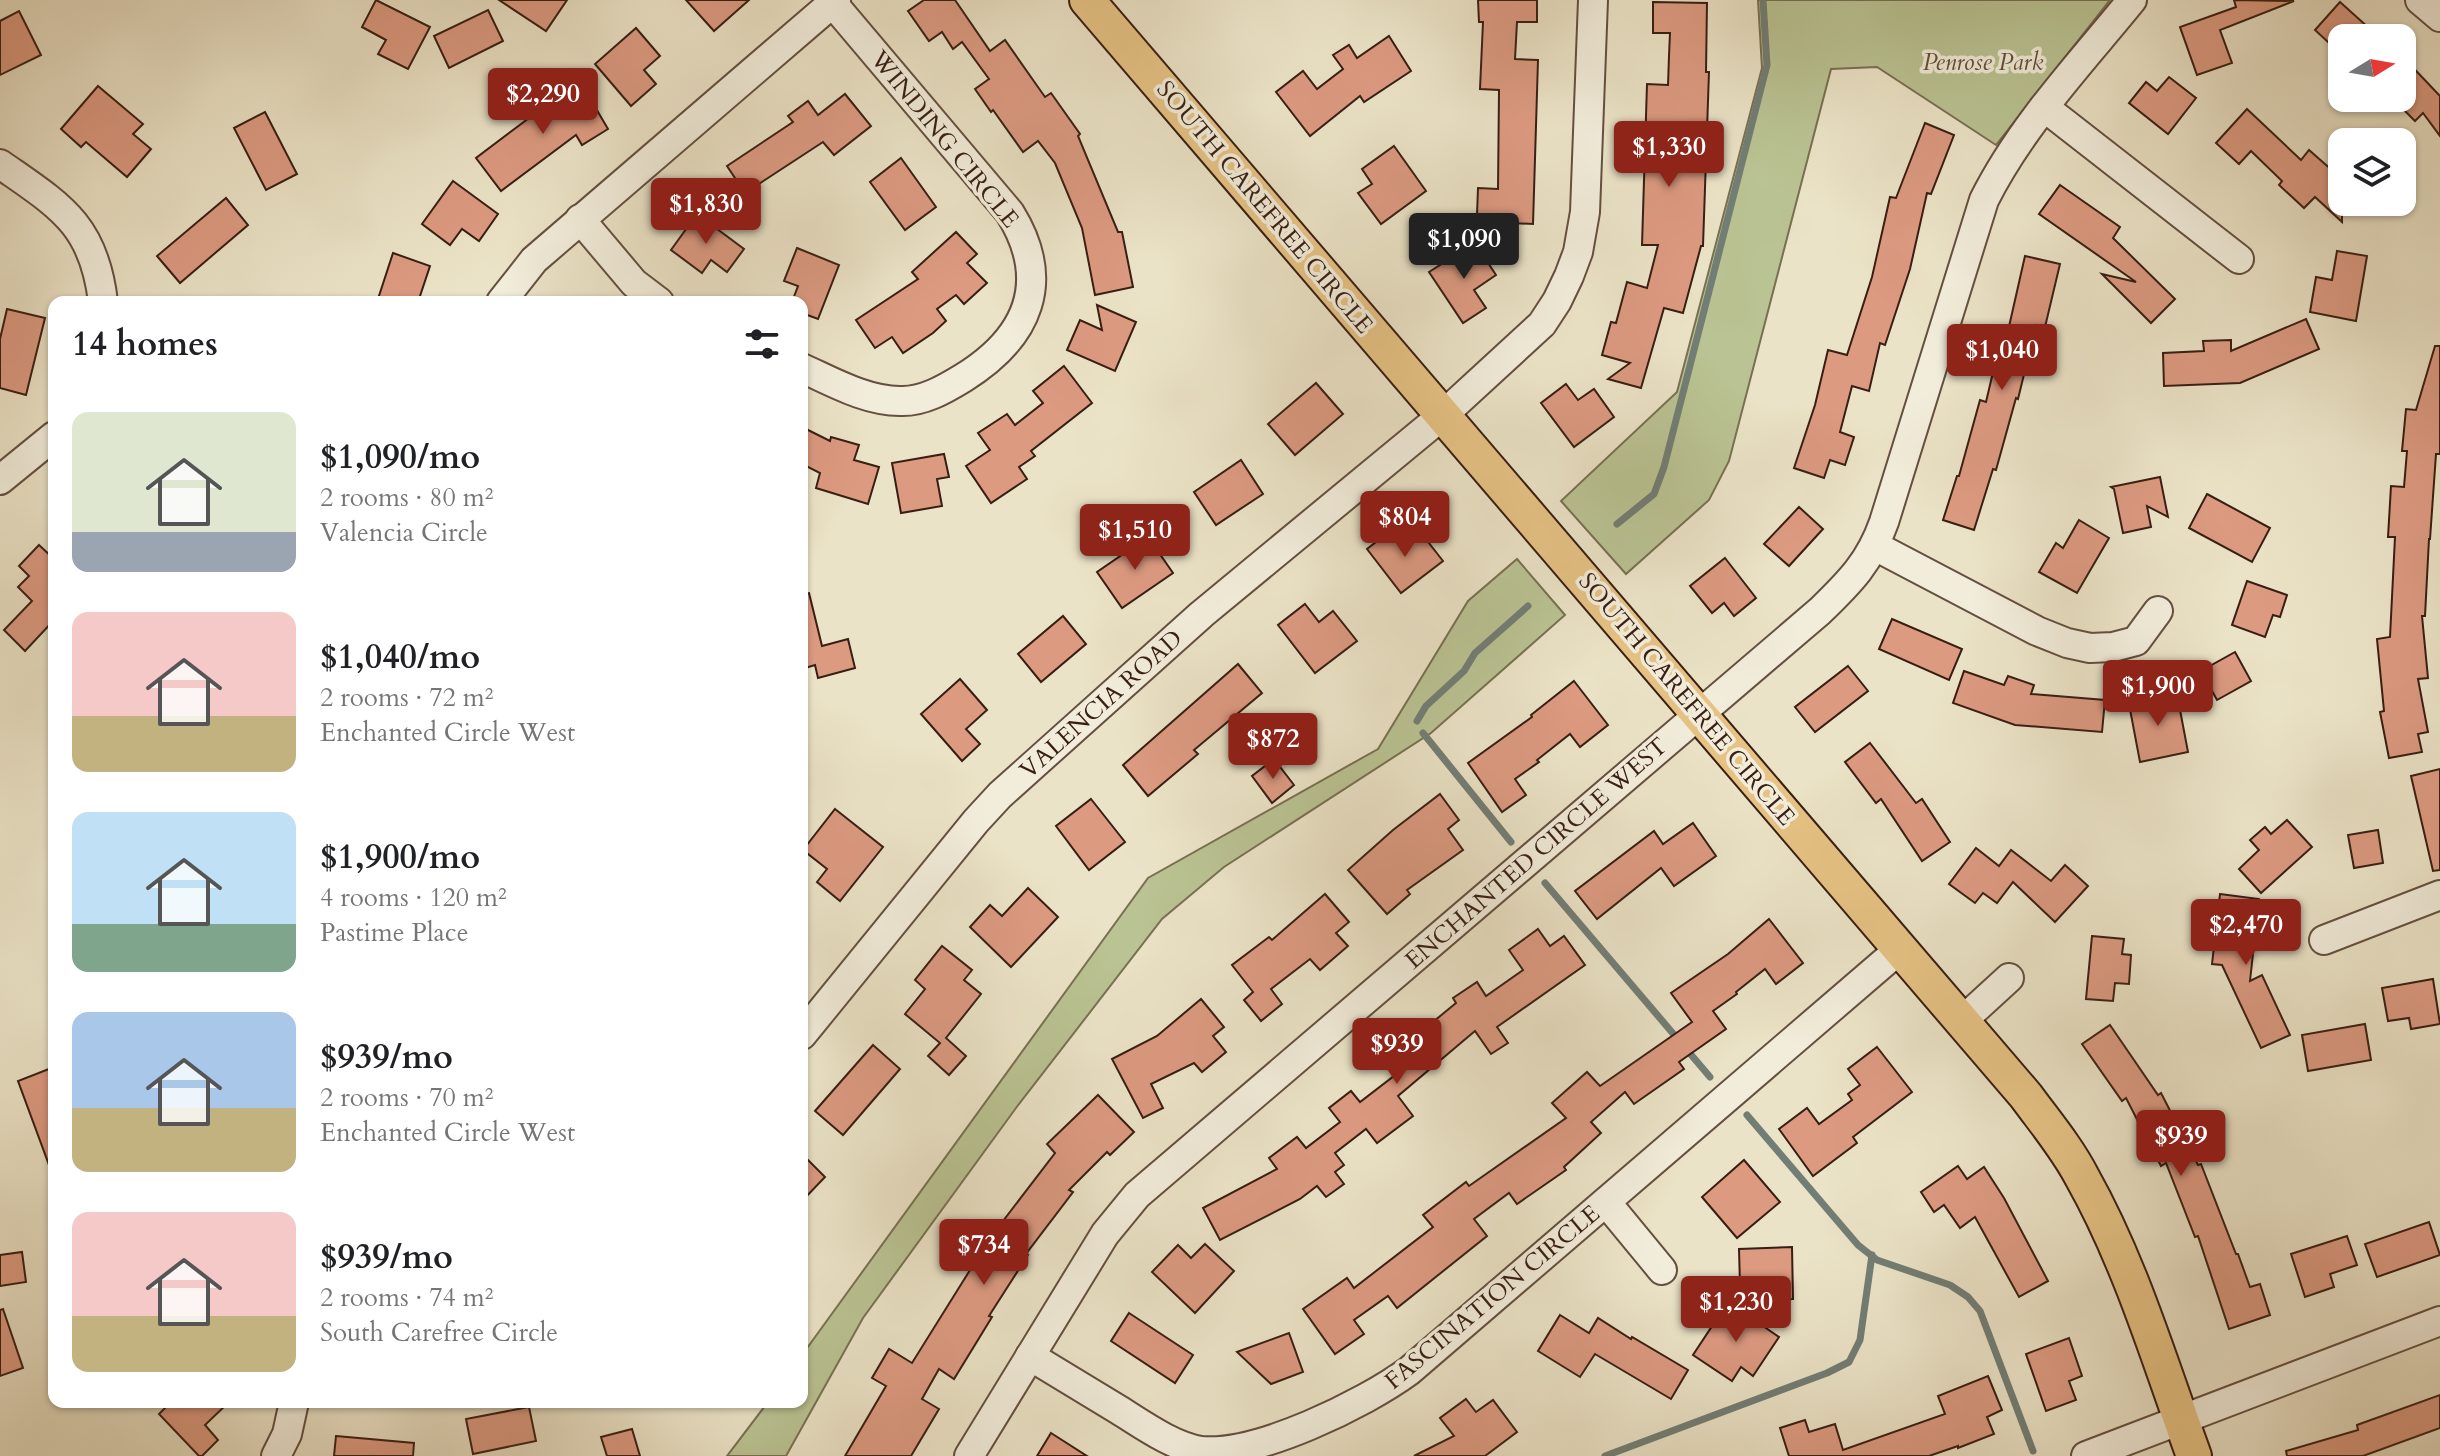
<!DOCTYPE html>
<meta charset="utf-8">
<style>
body{margin:0;font-family:Cardo,serif;background:#f6f6f6;color:#202124;height:100vh;display:flex;flex-direction:column;font-size:30px;white-space:nowrap}
*{box-sizing:border-box;margin:0}
p{font-size:26px;color:#757577}
.icon{flex:none;width:44px;height:44px;fill:none;stroke:currentColor;stroke-width:2;stroke-linecap:round;stroke-linejoin:round}
.map{position:relative;flex:1;overflow:hidden}
.details{position:absolute;left:48px;top:296px;width:760px;height:1112px;display:flex;flex-direction:column;background:#fff;border-radius:16px;box-shadow:0 2px 6px #0004}
.details>*{flex:none}
.needle{width:52px;rotate:79deg}
.tools{position:absolute;left:2328px;top:24px;display:grid;gap:16px}
.tools a{display:grid;place-items:center;width:88px;height:88px;border-radius:16px;background:#fff;box-shadow:0 2px 6px #0004;font-size:40px}
.price{position:absolute;translate:-50% -68px;padding:0 18px;border-radius:8px;background:#8f2418;color:#fff;font-size:26px;line-height:52px;filter:drop-shadow(0 2px 4px #0008)}
.price::after{content:'';position:absolute;left:50%;top:48px;width:24px;height:18px;margin-left:-12px;background:inherit;clip-path:polygon(0 0,100% 0,50% 100%)}
.price.selected{background:#222;color:#fff}
ul{padding:0;list-style:none}
li{display:flex;align-items:center;gap:24px;height:200px;padding:0 24px}
li span{display:grid;place-items:center;flex:none;width:224px;height:160px;border-radius:16px;color:#555}
li>.icon{margin-inline-start:auto}
span .icon{width:96px;height:96px;fill:#fffc;stroke-width:1}
li b{font-size:34px}
h2{display:flex;justify-content:space-between;align-items:center;height:96px;padding:0 24px;font-size:34px}
.map>svg:first-child{display:block}
.green{fill:#bac393;stroke:#797053;stroke-width:2}
.lines{fill:none;stroke-linecap:round;stroke-linejoin:round}
.stream{stroke:#727e75;stroke-width:7}
.building{fill:#dc9a81;stroke:#381e13;stroke-width:2}
.minor-casing{stroke:#654f40;stroke-width:32}
.major-casing{stroke:#381e13;stroke-width:38}
.minor{stroke:#f2eddb;stroke-width:28}
.major{stroke:#e6c284;stroke-width:34}
.labels{text-anchor:middle;stroke-width:7;stroke-linejoin:round;paint-order:stroke}
.park-label{font-size:24px;font-style:italic;fill:#5f5039;stroke:#f2eddb}
.street-label{font-size:24px;fill:#381e13;stroke:#f2eddb}
</style>
<div class="map">
<svg width="2440" height="1456" viewBox="0 0 2440 1456">
<rect width="100%" height="100%" fill="#ebe3c7"/>
<filter id="stains"><feTurbulence type="fractalNoise" baseFrequency=".0025" numOctaves="4"/><feColorMatrix values="0 0 0 0 .2 0 0 0 0 .09 0 0 0 0 .02 0 0 0 .5 -.17"/></filter>
<radialGradient id="worn" r=".72"><stop offset=".6" stop-color="#630" stop-opacity="0"/><stop offset="1" stop-color="#630" stop-opacity=".3"/></radialGradient>
<!-- green -->
<g class="green">
<path d="M1758,0H2110L1996,145L1877,67L1831,69L1729,461L1709,500L1626,574L1561,501L1677,392L1762,68Z"/>
<path d="M1517,559L1565,615L1431,733L1224,867L1162,919L1016,1108L863,1318L786,1456H727L768,1402H802V1355L1148,878L1378,749L1468,601Z"/>
</g>
<g class="lines">
<!-- stream -->
<g class="stream">
<path d="M1617,524L1654,494L1664,467L1767,65L1763,0"/>
<path d="M1417,721L1426,706L1464,671L1475,653L1528,606"/>
<path d="M1423,733L1511,842"/>
<path d="M1545,883L1710,1077"/>
<path d="M1747,1115L1858,1245L1877,1260L1950,1285L1968,1297L1980,1311L2033,1451"/>
<path d="M1605,1456L1827,1373L1849,1362L1860,1340L1872,1255"/>
</g>
</g>
<!-- building -->
<g class="building">
<path d="M376,0L430,27L408,69L378,54L386,40L362,27Z"/>
<path d="M499,0H567L546,31Z"/>
<path d="M686,0H749L714,31Z"/>
<path d="M924,0H955L990,51L1005,40L1045,97L1051,93L1080,134L1078,136L1118,232H1122L1133,287L1095,295L1082,228L1055,163L1038,141L1023,152L993,110L991,112L975,89L989,79L962,42L953,49L942,32L929,41L908,11Z"/>
<path d="M1478,0H1537V22H1517L1515,59L1538,60L1533,224L1510,223L1509,242L1476,240L1478,188L1498,189L1499,90L1480,89L1483,22H1479Z"/>
<path d="M2234,0L2294,1L2220,30L2232,63L2197,75L2180,27L2236,7Z"/>
<path d="M1653,2L1707,3L1706,72H1709L1703,246H1701L1683,313L1664,308L1641,388L1608,379L1630,363L1602,355L1611,322L1616,323L1627,282L1647,288L1658,245H1642L1647,84L1668,85L1669,56L1670,33H1653Z"/>
<path d="M2340,2L2380,38H2342V55L2315,30Z"/>
<path d="M488,10L503,41L449,68L434,36Z"/>
<path d="M19,11L41,55L0,75V21Z"/>
<path d="M636,28L660,56L644,70L656,84L631,106L595,64Z"/>
<path d="M1389,36L1411,71L1364,102L1360,96L1310,136L1276,92L1303,71L1317,89L1343,69L1333,55L1349,45L1357,58Z"/>
<path d="M2402,56L2440,96V136L2423,113L2415,121L2402,108Z"/>
<path d="M2169,77L2196,98L2168,134L2129,103L2146,82L2157,91Z"/>
<path d="M581,83L608,129L582,145L576,135L501,191L476,158L537,112L536,110Z"/>
<path d="M98,86L143,124L133,134L151,149L127,177L86,142L81,147L61,129Z"/>
<path d="M845,94L871,126L834,155L823,142L745,193L727,166L793,122L788,116L808,101L818,115Z"/>
<path d="M2247,109L2301,160L2309,150L2342,179V222L2315,197L2304,208L2279,185L2282,181L2251,151L2239,164L2216,143Z"/>
<path d="M265,112L297,174L266,190L234,128Z"/>
<path d="M1925,123L1954,135L1931,194L1927,193L1910,269L1885,345L1880,343L1869,391L1852,386L1840,432L1854,437L1845,465L1830,460L1824,478L1794,468L1815,405L1828,350L1847,355L1872,277L1890,197L1896,198Z"/>
<path d="M1394,146L1426,191L1381,224L1358,193L1372,184L1362,169Z"/>
<path d="M901,158L936,207L905,230L870,182Z"/>
<path d="M453,181L498,214L479,241L462,229L450,245L422,224Z"/>
<path d="M2060,185L2120,227L2113,238L2175,299L2151,323L2102,274L2136,282L2039,214Z"/>
<path d="M226,198L248,225L180,283L157,256Z"/>
<path d="M697,214L744,249L727,272L711,260L702,273L671,250Z"/>
<path d="M956,232L977,254L967,263L987,283L964,304L956,295L937,309L946,321L933,333L903,353L892,337L875,348L856,320L918,279L912,272Z"/>
<path d="M1475,243L1496,275L1474,290L1486,308L1463,323L1429,272Z"/>
<path d="M797,248L839,265L818,319L802,313V302H792L798,286L784,281Z"/>
<path d="M2337,251L2367,256L2356,321L2310,312L2316,277L2332,280Z"/>
<path d="M393,253L430,266L418,302H377Z"/>
<path d="M2025,256L2060,264L2045,327L2036,325L2018,399L2016,398L1996,470L1993,469L1974,530L1943,520L1957,476H1959L1980,400L1986,402L2003,330L2008,331Z"/>
<path d="M1097,305L1136,322L1115,371L1067,350L1080,320L1102,330Z"/>
<path d="M7,309L45,318L26,395L0,388V339Z"/>
<path d="M2306,319L2319,349L2240,383L2164,386L2163,353L2204,351L2203,341L2231,340V351Z"/>
<path d="M2435,346H2440V454H2436L2430,539H2429L2425,616H2422L2428,678L2418,679L2428,732L2418,734L2422,752L2389,758L2380,712L2384,711L2377,639L2390,637L2395,537H2388L2391,486L2404,487L2407,451H2402L2406,409L2416,410Z"/>
<path d="M1064,366L1092,403L1031,451L1035,456L1019,467L1027,479L991,503L966,466L990,450L978,433L1007,414L1015,425L1043,403L1033,391Z"/>
<path d="M1316,383L1343,414L1295,455L1268,424Z"/>
<path d="M1566,384L1578,400L1594,389L1614,417L1574,447L1541,403Z"/>
<path d="M802,427L830,441L831,437L859,445L854,460L879,467L868,504L816,488L820,473L802,464Z"/>
<path d="M944,454L949,477L937,479L942,506L901,513L892,463Z"/>
<path d="M1241,460L1263,494L1216,525L1194,492Z"/>
<path d="M2160,477L2168,517L2147,506L2151,527L2123,533L2114,489L2111,487Z"/>
<path d="M2207,494L2270,528L2252,562L2189,528Z"/>
<path d="M1799,507L1823,529L1789,566L1764,544Z"/>
<path d="M2079,520L2109,538L2077,593L2039,572L2056,543L2063,548Z"/>
<path d="M1393,529L1406,545L1421,533L1443,561L1401,593L1367,549Z"/>
<path d="M1148,537L1173,573L1122,608L1097,572Z"/>
<path d="M39,545L54,559V620L25,651L4,630L32,601L18,587L29,576L19,566Z"/>
<path d="M1725,558L1756,598L1734,616L1724,603L1712,613L1690,586Z"/>
<path d="M2247,581L2287,595L2280,617L2273,615L2265,637L2232,625Z"/>
<path d="M809,593L822,646L848,639L855,668L818,678L815,665L802,669V594Z"/>
<path d="M1305,604L1319,622L1333,611L1357,641L1315,673L1278,625Z"/>
<path d="M1063,616L1086,644L1041,682L1018,654Z"/>
<path d="M1892,619L1962,649L1949,680L1879,649Z"/>
<path d="M2235,652L2251,681L2217,700L2201,671Z"/>
<path d="M1238,664L1262,693L1194,750L1198,754L1148,796L1123,765Z"/>
<path d="M1848,666L1868,691L1815,732L1795,707Z"/>
<path d="M1964,671L2004,685L2008,676L2034,685L2031,694L2105,700L2102,732L2015,725L1953,703Z"/>
<path d="M960,679L987,710L966,729L980,744L962,761L921,714Z"/>
<path d="M1574,681L1608,725L1580,747L1570,734L1537,760L1539,762L1515,779L1526,795L1502,812L1468,763L1532,717L1531,715Z"/>
<path d="M2177,694L2188,752L2140,762L2129,704Z"/>
<path d="M1870,743L1916,803L1922,799L1950,842L1922,861L1881,799L1876,803L1845,762Z"/>
<path d="M1274,759L1294,785L1272,803L1252,776Z"/>
<path d="M2440,769V870L2433,871L2411,776Z"/>
<path d="M1440,794L1459,820L1448,829L1463,850L1407,890L1410,894L1387,914L1348,870L1393,830Z"/>
<path d="M1091,799L1125,842L1089,870L1056,826Z"/>
<path d="M835,809L883,847L840,901L817,882L827,869L803,850Z"/>
<path d="M2287,820L2312,847L2261,893L2239,869L2259,850L2250,840L2265,827L2271,834Z"/>
<path d="M1693,823L1716,856L1674,886L1661,868L1597,919L1575,891L1654,831L1663,844Z"/>
<path d="M2378,830L2383,863L2354,868L2348,835Z"/>
<path d="M1976,848L1999,866L2011,850L2051,881L2065,865L2088,886L2055,922L2013,882L1997,903L1983,893L1975,903L1949,884Z"/>
<path d="M1028,888L1058,917L1011,967L970,927L990,905L1002,916Z"/>
<path d="M1325,894L1349,922L1336,933L1348,946L1320,970L1310,959L1271,989L1282,1004L1261,1021L1244,1000L1253,992L1232,965L1269,937L1272,940Z"/>
<path d="M2220,894L2259,899L2250,981L2262,975L2290,1035L2261,1048L2222,965L2212,964Z"/>
<path d="M1769,919L1803,963L1776,984L1765,969L1736,992L1737,994L1713,1011L1726,1029L1679,1062L1684,1069L1634,1104L1625,1092L1591,1122L1601,1133L1564,1167L1566,1170L1517,1204L1509,1193L1474,1219L1487,1236L1397,1308L1388,1296L1354,1320L1364,1334L1335,1354L1303,1309L1347,1278L1354,1288L1433,1227L1423,1215L1466,1182L1469,1186L1566,1118L1552,1103L1587,1072L1600,1086L1692,1022L1671,993L1728,954Z"/>
<path d="M1538,929L1550,946L1564,936L1585,965L1497,1027L1508,1043L1491,1054L1475,1031L1398,1096L1413,1116L1377,1143L1366,1129L1335,1153L1344,1165L1335,1172L1344,1184L1326,1197L1317,1186L1300,1199L1220,1240L1203,1208L1277,1169L1269,1158L1297,1137L1306,1148L1340,1122L1329,1108L1351,1091L1360,1102L1399,1072L1388,1059L1456,1003L1453,998L1477,982L1486,996L1523,970L1509,950Z"/>
<path d="M2092,936L2124,939L2122,954L2131,955L2129,984L2115,983L2113,1001L2086,999Z"/>
<path d="M942,946L972,970L964,980L981,994L946,1038L966,1056L949,1075L928,1056L940,1043L905,1014L925,989L915,980Z"/>
<path d="M2433,979L2440,1024L2411,1029L2409,1018L2388,1021L2382,988Z"/>
<path d="M1201,999L1224,1027L1213,1036L1226,1052L1202,1072L1194,1063L1151,1084L1163,1108L1143,1118L1112,1059L1157,1036Z"/>
<path d="M2365,1024L2371,1060L2308,1071L2302,1035Z"/>
<path d="M2110,1025L2158,1095L2161,1093L2198,1165L2201,1164L2236,1254H2238L2250,1287L2260,1284L2270,1315L2229,1329L2198,1236L2195,1237L2166,1163L2161,1166L2126,1098L2122,1101L2082,1044Z"/>
<path d="M873,1045L900,1069L843,1135L815,1111Z"/>
<path d="M1877,1047L1912,1092L1853,1137L1857,1143L1813,1176L1779,1129L1807,1108L1819,1124L1852,1100L1848,1094L1860,1085L1848,1069Z"/>
<path d="M54,1067V1172L52,1173L18,1081Z"/>
<path d="M1098,1095L1134,1132L1110,1155L1107,1152L1069,1190L1073,1192L1026,1254L1028,1255L989,1316L992,1317L954,1379L939,1369L922,1399L939,1409L911,1456H845L886,1386L872,1378L889,1349L912,1363L990,1238L1055,1153L1047,1144Z"/>
<path d="M802,1154L825,1177L802,1201Z"/>
<path d="M1744,1160L1780,1202L1737,1238L1702,1197Z"/>
<path d="M1958,1166L1967,1179L1984,1167L2004,1198L2048,1281L2019,1297L1975,1217L1960,1228L1944,1205L1934,1212L1921,1192Z"/>
<path d="M2429,1222L2440,1255L2377,1277L2365,1244Z"/>
<path d="M2347,1236L2357,1265L2330,1274L2334,1287L2305,1297L2291,1254Z"/>
<path d="M1205,1244L1234,1271L1195,1313L1152,1272L1178,1245L1191,1258Z"/>
<path d="M1792,1247L1793,1299L1730,1300L1740,1285L1739,1249Z"/>
<path d="M22,1252L26,1282L0,1286V1255Z"/>
<path d="M1728,1302L1779,1337L1753,1376L1741,1367L1732,1381L1693,1355Z"/>
<path d="M3,1309L23,1368L0,1376V1310Z"/>
<path d="M1129,1313L1193,1355L1175,1383L1111,1341Z"/>
<path d="M1560,1315L1589,1333L1598,1318L1631,1339L1632,1337L1688,1370L1671,1399L1595,1354L1580,1377L1538,1351Z"/>
<path d="M1289,1333L1303,1372L1271,1384L1237,1352Z"/>
<path d="M2069,1338L2082,1376L2069,1381L2076,1400L2046,1411L2026,1354Z"/>
<path d="M1988,1376L2002,1410L1987,1417L1994,1434L1958,1448V1446L1929,1456H1789L1780,1428L1805,1420L1809,1432L1835,1424L1843,1450L1945,1414L1938,1396Z"/>
<path d="M2440,1395V1428L2363,1456H2287L2286,1451L2358,1430L2357,1425Z"/>
<path d="M1466,1399L1476,1412L1493,1400L1517,1432L1485,1456H1414L1454,1436L1440,1418Z"/>
<path d="M171,1402H229L205,1425L218,1440L202,1456H199L159,1414Z"/>
<path d="M529,1407L536,1441L473,1454L466,1419Z"/>
<path d="M632,1429L640,1456H607L601,1437Z"/>
<path d="M1051,1433L1087,1456H1037Z"/>
<path d="M336,1436L414,1443L413,1456H334Z"/>
</g>
<g class="lines">
<!-- minor casing -->
<g class="minor-casing">
<g id="minor">
<path d="M2420,0L2440,17"/>
<path d="M2044,107L2239,259"/>
<path d="M0,164C60,206 94,224 103,302"/>
<path d="M580,219L634,283L659,302"/>
<path d="M501,302L534,260L836,0"/>
<path d="M802,368C833,382 866,401 900,401C923,402 945,389 963,378C1029,337 1052,281 1010,213L830,0"/>
<path d="M0,480L54,436"/>
<path d="M1875,546L2037,631L2067,643L2090,648L2113,647L2136,641L2158,611"/>
<path d="M2324,940L2440,895"/>
<path d="M1962,1021L2009,978"/>
<path d="M802,1035L976,821L1000,795L1202,614L1443,415L1542,324L1557,301L1569,276L1578,252L1585,212L1593,0"/>
<path d="M1606,1202L1662,1270"/>
<path d="M1030,1356C1060,1374 1089,1392 1119,1410C1143,1425 1172,1446 1201,1451C1258,1456 1364,1404 1409,1371L1901,948"/>
<path d="M276,1456L287,1434L294,1402"/>
<path d="M969,1456L1105,1234L1137,1195L1820,611C1850,582 1870,562 1884,522L1984,200C2021,126 2080,64 2132,0"/>
<path d="M2086,1456L2440,1321"/>
</g>
</g>
<!-- major casing -->
<g class="major-casing">
<path id="major" d="M1087,0L2026,1096C2045,1122 2067,1148 2082,1177C2131,1264 2160,1363 2194,1456"/>
</g>
<!-- minor -->
<use href="#minor" class="minor"/>
<!-- major -->
<use href="#major" class="major"/>
</g>
<g class="labels">
<!-- park labels -->
<g class="park-label">
<text x="1983" y="70">Penrose Park</text>
</g>
<!-- street labels -->
<g class="street-label">
<text transform="translate(945 139) rotate(51)" y="8">WINDING CIRCLE</text>
<text transform="translate(1265 207) rotate(50)" y="8">SOUTH CAREFREE CIRCLE</text>
<text transform="translate(1687 699) rotate(50)" y="8">SOUTH CAREFREE CIRCLE</text>
<text transform="translate(1101 704) rotate(-42)" y="8">VALENCIA ROAD</text>
<text transform="translate(1536 853) rotate(-41)" y="8">ENCHANTED CIRCLE WEST</text>
<text transform="translate(1492 1297) rotate(-40)" y="8">FASCINATION CIRCLE</text>
</g>
</g>
<rect width="100%" height="100%" filter="url(#stains)"/>
<rect width="100%" height="100%" fill="url(#worn)"/>
</svg>
<div class="tools">
<a><svg class="needle" viewBox="-14 -14 28 28"><path d="M0-13l5 13h-10z" fill="#e53935"/><path d="M0 13l5-13h-10z" fill="#757577"/></svg></a>
<a><svg class="icon" aria-label="layers" viewBox="0 0 24 24"><path d="M12 4l9 5-9 5-9-5zM3 14l9 5 9-5"/></svg></a>
</div>
<b class="price" style="left:543px;top:136px">$2,290</b>
<b class="price" style="left:1669px;top:189px">$1,330</b>
<b class="price" style="left:706px;top:246px">$1,830</b>
<b class="price selected" style="left:1464px;top:281px">$1,090</b>
<b class="price" style="left:2002px;top:392px">$1,040</b>
<b class="price" style="left:1405px;top:559px">$804</b>
<b class="price" style="left:1135px;top:572px">$1,510</b>
<b class="price" style="left:2158px;top:728px">$1,900</b>
<b class="price" style="left:1273px;top:781px">$872</b>
<b class="price" style="left:2246px;top:967px">$2,470</b>
<b class="price" style="left:1397px;top:1086px">$939</b>
<b class="price" style="left:2181px;top:1178px">$939</b>
<b class="price" style="left:984px;top:1287px">$734</b>
<b class="price" style="left:1736px;top:1344px">$1,230</b>
<section class="details">
<h2>14 homes<svg class="icon" aria-label="filters" viewBox="0 0 24 24"><path d="M4 7h16M4 17h16"/><circle cx="9" cy="7" r="2"/><circle cx="15" cy="17" r="2"/></svg></h2>
<ul>
<li><span style="background:linear-gradient(#dfe7d0 75%,#9aa5b1 0)"><svg class="icon" aria-label="home" viewBox="0 0 24 24"><path d="M3 11l9-7 9 7M6 9v11h12V9"/></svg></span><div><b>$1,090/mo</b><p>2 rooms · 80 m²</p><p>Valencia Circle</p></div></li>
<li><span style="background:linear-gradient(#f6c9c9 65%,#c2b280 0)"><svg class="icon" aria-label="home" viewBox="0 0 24 24"><path d="M3 11l9-7 9 7M6 9v11h12V9"/></svg></span><div><b>$1,040/mo</b><p>2 rooms · 72 m²</p><p>Enchanted Circle West</p></div></li>
<li><span style="background:linear-gradient(#bfe0f5 70%,#7fa58c 0)"><svg class="icon" aria-label="home" viewBox="0 0 24 24"><path d="M3 11l9-7 9 7M6 9v11h12V9"/></svg></span><div><b>$1,900/mo</b><p>4 rooms · 120 m²</p><p>Pastime Place</p></div></li>
<li><span style="background:linear-gradient(#a9c7e8 60%,#c2b280 0)"><svg class="icon" aria-label="home" viewBox="0 0 24 24"><path d="M3 11l9-7 9 7M6 9v11h12V9"/></svg></span><div><b>$939/mo</b><p>2 rooms · 70 m²</p><p>Enchanted Circle West</p></div></li>
<li><span style="background:linear-gradient(#f6c9c9 65%,#c2b280 0)"><svg class="icon" aria-label="home" viewBox="0 0 24 24"><path d="M3 11l9-7 9 7M6 9v11h12V9"/></svg></span><div><b>$939/mo</b><p>2 rooms · 74 m²</p><p>South Carefree Circle</p></div></li>
</ul>
</section>
</div>
